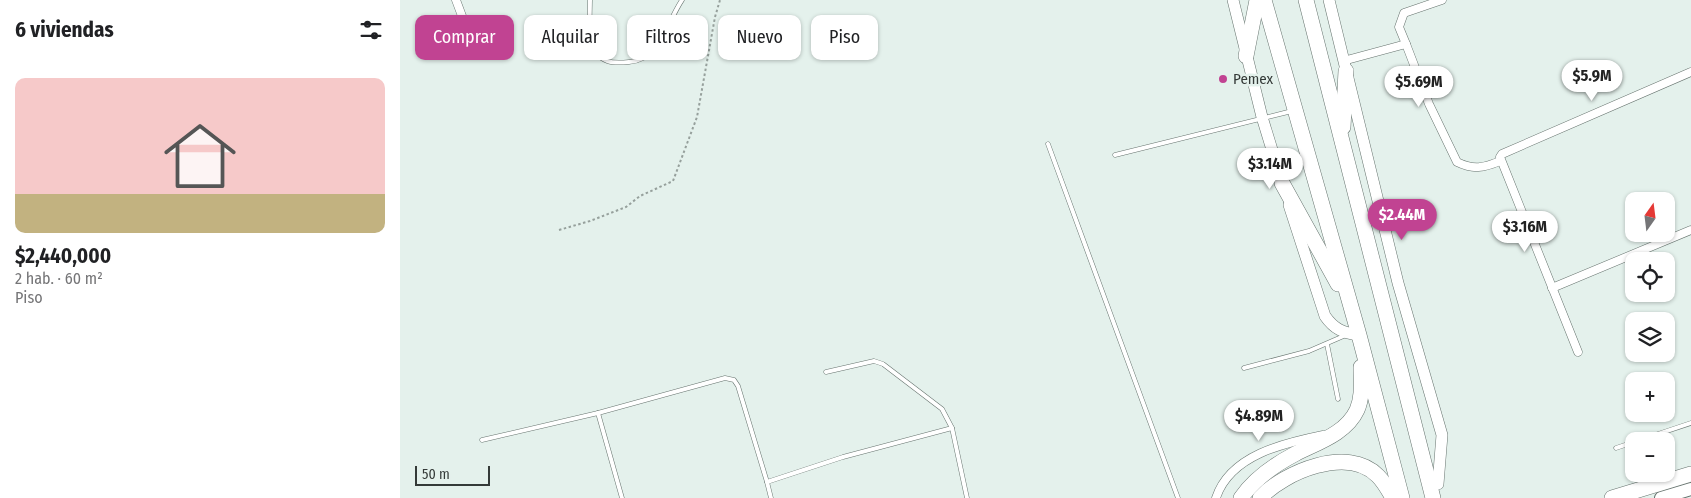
<!DOCTYPE html>
<html lang="es">
<meta charset="utf-8">
<style>
body{margin:0;font-family:"Fira Sans Condensed",sans-serif;background:#f6f6f6;color:#202124;height:100vh;display:flex;flex-direction:column;font-size:19px;white-space:nowrap}
*{box-sizing:border-box;margin:0}
p{font-size:16px;color:#757577}
.icon{flex:none;width:28px;height:28px;fill:none;stroke:currentColor;stroke-width:2;stroke-linecap:round;stroke-linejoin:round}
.map{position:relative;flex:1;overflow:hidden}
.drawer{display:flex;flex-direction:column;background:#fff;width:400px}
.drawer>*{flex:none}
.hud{position:absolute;left:15px;top:15px;width:475px;height:45px;display:flex;gap:10px}
.needle{width:32px;rotate:14deg}
.tools{position:absolute;left:1225px;top:192px;display:grid;gap:10px}
.tools a{display:grid;place-items:center;width:50px;height:50px;border-radius:10px;background:#fff;box-shadow:0 1px 4px #0004;font-size:25px}
.scale{position:absolute;left:15px;bottom:12px;width:75px;box-sizing:border-box;padding-left:5px;border:2px solid #343a38;border-top:0;font-size:14px;line-height:18px;white-space:nowrap;color:#343a38;-webkit-text-stroke:4px #e4f1ec;paint-order:stroke}
.price{position:absolute;translate:-50% -42px;padding:0 11px;border-radius:18px;background:#fff;color:#222;font-size:16px;line-height:32px;filter:drop-shadow(0 1px 2px #0008)}
.price::after{content:'';position:absolute;left:50%;top:30px;width:15px;height:11px;margin-left:-8px;background:inherit;clip-path:polygon(0 0,100% 0,50% 100%)}
.price.selected{background:#c14392;color:#fff}
ul{padding:0;list-style:none}
li{display:grid;align-content:center;gap:10px;height:265px;padding:0 15px}
li span{display:grid;place-items:center;height:155px;border-radius:10px;color:#555}
li>.icon{margin-inline-start:auto}
span .icon{width:90px;height:90px;fill:#fffc;stroke-width:1}
li b{font-size:21px}
h2{display:flex;justify-content:space-between;align-items:center;height:60px;padding:0 15px;font-size:21px}
.chip{padding:0 18px;border-radius:10px;background:#fff;box-shadow:0 1px 4px #0004;font-size:18px;line-height:45px}
.chip.selected{background:#c14392;color:#fff}
main{display:flex;flex:1;min-height:0}
.map>svg:first-child{display:block}
.lines{fill:none;stroke-linecap:round;stroke-linejoin:round}
.lane-casing{stroke:#67746f;stroke-width:5}
.street-casing{stroke:#67746f;stroke-width:9}
.secondary-casing{stroke:#67746f;stroke-width:12}
.primary-casing{stroke:#67746f;stroke-width:14}
.highway-casing{stroke:#67746f;stroke-width:16}
.path{stroke:#96a09c;stroke-width:2;stroke-dasharray:2.5 2.5;stroke-linecap:butt}
.lane{stroke:#fff;stroke-width:4}
.street{stroke:#fff;stroke-width:8}
.secondary{stroke:#fff;stroke-width:11}
.primary{stroke:#fff;stroke-width:12}
.highway{stroke:#fff;stroke-width:15}
.poi-dot{fill:#c14392;stroke:#e4f1ec;stroke-width:2}
.labels{text-anchor:middle;stroke-width:5;stroke-linejoin:round;paint-order:stroke}
.poi-label{font-size:15px;fill:#343a38;stroke:#e4f1ec;text-anchor:start}
</style>
<main>
<section class="drawer">
<h2>6 viviendas<svg class="icon" aria-label="filters" viewBox="0 0 24 24"><path d="M4 7h16M4 17h16"/><circle cx="9" cy="7" r="2"/><circle cx="15" cy="17" r="2"/></svg></h2>
<ul>
<li><span style="background:linear-gradient(#f6c9c9 75%,#c2b280 0)"><svg class="icon" aria-label="home" viewBox="0 0 24 24"><path d="M3 11l9-7 9 7M6 9v11h12V9"/></svg></span><div><b>$2,440,000</b><p>2 hab. · 60 m²</p><p>Piso</p></div></li>
</ul>
</section>
<div class="map">
<svg width="1291" height="498" viewBox="0 0 1291 498">
<rect width="100%" height="100%" fill="#e4f1ec"/>
<g class="lines">
<!-- lane casing -->
<g class="lane-casing">
<g id="lane">
<path d="M190,0L189,49C205,62 209,64 229,62C260,60 266,24 282,0"/>
<path d="M648,144L778,498"/>
<path d="M715,155L892,111"/>
<path d="M927,344L938,399"/>
<path d="M844,368L909,351L946,335"/>
<path d="M426,372L474,361L483,364L542,409L552,428L567,498"/>
<path d="M82,440L198,413"/>
<path d="M1237,441L1291,423"/>
<path d="M1216,448L1234,442"/>
<path d="M222,498L198,413L325,378L334,380L338,386L367,482"/>
<path d="M371,498L367,482L443,457L552,428"/>
</g>
</g>
<!-- street casing -->
<g class="street-casing">
<g id="street">
<path d="M56,0L68,32"/>
<path d="M1006,44L1029,104L1057,162C1073,170 1084,168 1100,161"/>
<path d="M943,61L1006,44L999,27L1004,13L1042,0"/>
<path d="M1152,288L1291,230"/>
<path d="M1178,352L1100,157L1102,154L1291,72"/>
<path d="M816,498C830,455 884,443 923,435"/>
</g>
</g>
<!-- secondary casing -->
<g class="secondary-casing">
<g id="secondary">
<path d="M833,0L862,117L884,189"/>
<path d="M929,0L998,283L1042,435L1038,484"/>
<path d="M889,205L925,316C934,329 943,333 959,335"/>
</g>
</g>
<!-- primary casing -->
<g class="primary-casing">
<path id="primary" d="M1261,498L1291,489"/>
</g>
<!-- highway casing -->
<g class="highway-casing">
<g id="highway">
<path d="M864,0L959,335L1002,498"/>
<path d="M906,0L1033,498"/>
<path d="M846,56L857,0"/>
<path d="M943,127L946,71"/>
<path d="M882,183L938,284"/>
<path d="M841,498C854,479 874,465 895,454C916,443 946,434 957,410C963,397 961,381 961,367"/>
<path d="M860,498C884,472 948,445 978,476C984,482 989,491 993,498"/>
<path d="M1212,498L1291,474"/>
</g>
</g>
<!-- path -->
<path class="path" d="M159,230L190,221L226,207L240,196L273,181L297,117L315,17L320,0"/>
<!-- lane -->
<use href="#lane" class="lane"/>
<!-- street -->
<use href="#street" class="street"/>
<!-- secondary -->
<use href="#secondary" class="secondary"/>
<!-- primary -->
<use href="#primary" class="primary"/>
<!-- highway -->
<use href="#highway" class="highway"/>
</g>
<!-- markers -->
<circle class="poi-dot" cx="823" cy="79" r="5"/>
<g class="labels">
<!-- poi labels -->
<g class="poi-label">
<text x="833" y="84">Pemex</text>
</g>
</g>
</svg>
<div class="tools">
<a><svg class="needle" viewBox="-14 -14 28 28"><path d="M0-13l5 13h-10z" fill="#e53935"/><path d="M0 13l5-13h-10z" fill="#757577"/></svg></a>
<a><svg class="icon" aria-label="locate" viewBox="0 0 24 24"><circle cx="12" cy="12" r="6"/><path d="M12 2v4M12 18v4M2 12h4M18 12h4"/></svg></a>
<a><svg class="icon" aria-label="layers" viewBox="0 0 24 24"><path d="M12 4l9 5-9 5-9-5zM3 14l9 5 9-5"/></svg></a>
<a>+</a>
<a>−</a>
</div>
<div class="scale">50 m</div>
<b class="price" style="left:1192px;top:102px">$5.9M</b>
<b class="price" style="left:1019px;top:108px">$5.69M</b>
<b class="price" style="left:870px;top:190px">$3.14M</b>
<b class="price selected" style="left:1002px;top:241px">$2.44M</b>
<b class="price" style="left:1125px;top:253px">$3.16M</b>
<b class="price" style="left:859px;top:442px">$4.89M</b>
<div class="hud">
<a class="chip selected">Comprar</a>
<a class="chip">Alquilar</a>
<a class="chip">Filtros</a>
<a class="chip">Nuevo</a>
<a class="chip">Piso</a>
</div>
</div>
</main>
